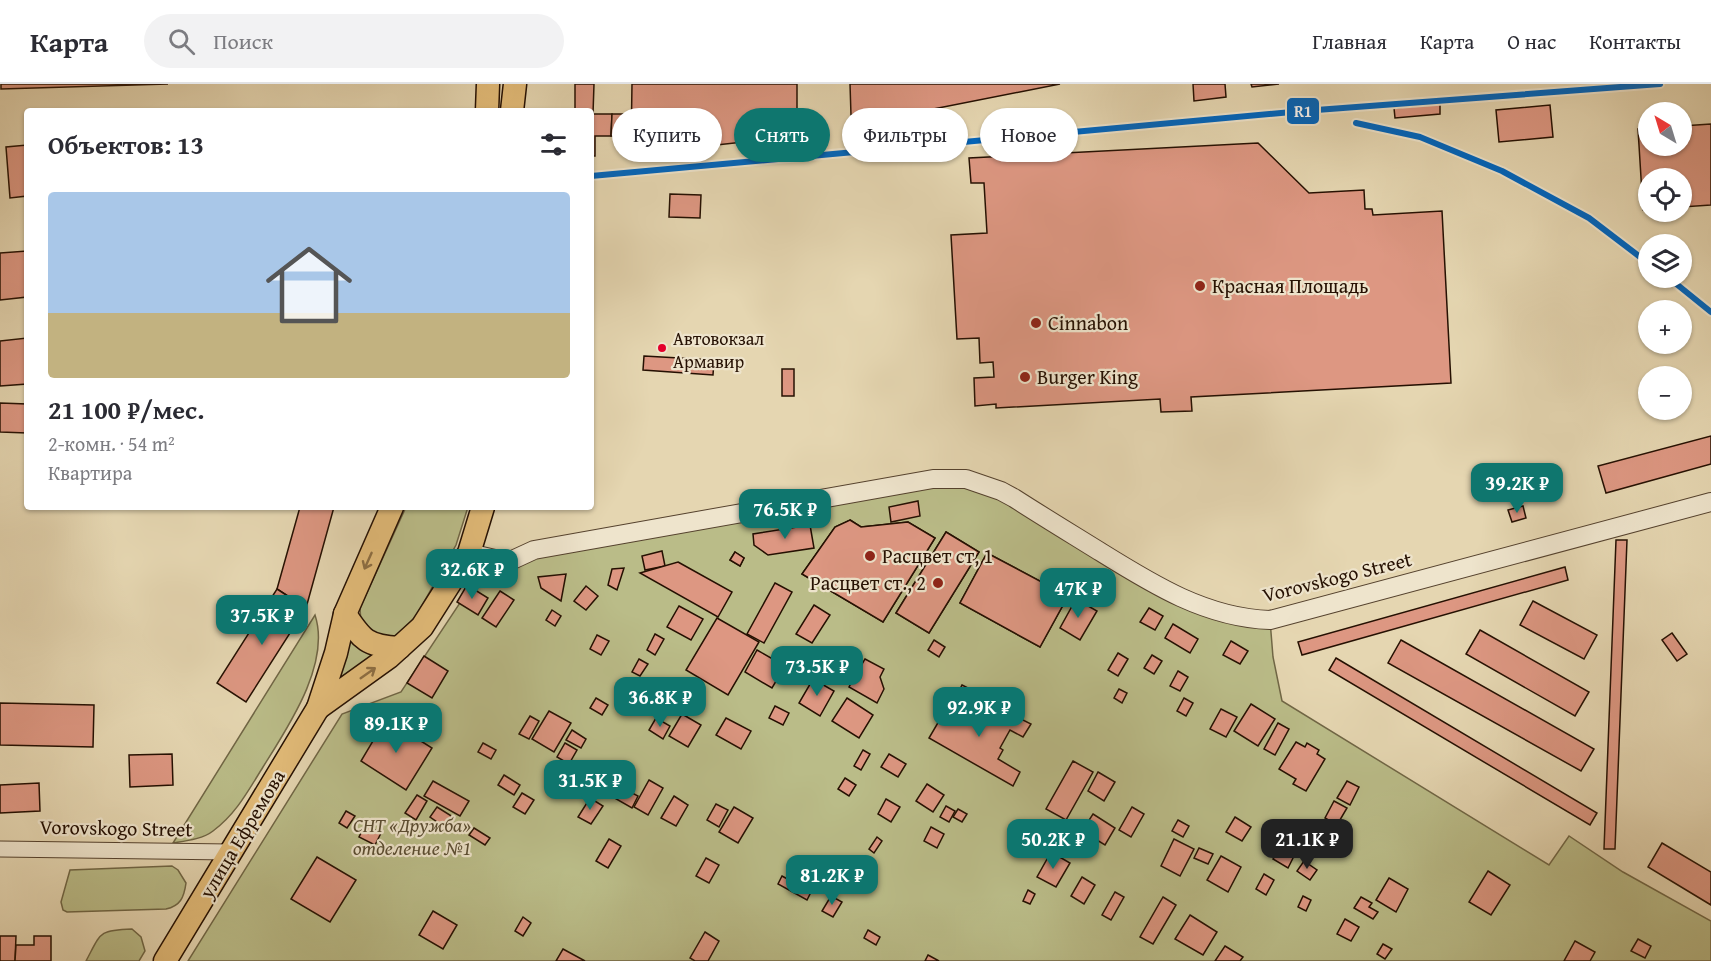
<!DOCTYPE html>
<html lang="ru">
<meta charset="utf-8">
<style>
body{margin:0;font-family:"Gentium Book Plus",serif;background:#f2f2f3;color:#2b2b33;height:100vh;display:flex;flex-direction:column;font-size:22px;white-space:nowrap}
*{box-sizing:border-box;margin:0}
p{font-size:20px;color:#7c7c81}
.icon{flex:none;width:33px;height:33px;fill:none;stroke:currentColor;stroke-width:2;stroke-linecap:round;stroke-linejoin:round}
.map{position:relative;flex:1;overflow:hidden}
.sheet{position:absolute;left:24px;top:24px;width:570px;height:402px;display:flex;flex-direction:column;background:#fff;border-radius:6px;box-shadow:0 2px 4px #0004}
.sheet>*{flex:none}
.hud{position:absolute;left:612px;top:24px;width:570px;height:54px;display:flex;gap:12px}
.needle{width:39px;rotate:322deg}
.tools{position:absolute;left:1638px;top:18px;display:grid;gap:12px}
.tools a{display:grid;place-items:center;width:54px;height:54px;border-radius:50%;background:#fff;box-shadow:0 2px 4px #0004;font-size:30px}
.price{position:absolute;translate:-50% -51px;padding:0 14px;border-radius:12px;background:#0f766e;color:#fff;font-size:20px;line-height:39px;filter:drop-shadow(0 2px 3px #0008)}
.price::after{content:'';position:absolute;left:50%;top:36px;width:18px;height:14px;margin-left:-9px;background:inherit;clip-path:polygon(0 0,100% 0,50% 100%)}
.price.selected{background:#222;color:#fff}
ul{padding:0;list-style:none}
li{display:grid;align-content:center;gap:12px;height:318px;padding:0 24px}
li+li{border-top:2px solid #e1e1e2}
li span{display:grid;place-items:center;height:186px;border-radius:6px;color:#555}
li>.icon{margin-inline-start:auto}
span .icon{width:108px;height:108px;fill:#fffc;stroke-width:1}
li b{font-size:26px}
h2{display:flex;justify-content:space-between;align-items:center;height:72px;padding:0 24px;font-size:26px}
.tag{padding:0 21px;border-radius:27px;background:#fff;box-shadow:0 2px 4px #0004;font-size:21px;line-height:54px}
.tag.selected{background:#0f766e;color:#fff}
header{display:flex;align-items:center;gap:36px;box-sizing:border-box;height:84px;padding:0 30px;background:#fff;border-bottom:2px solid #e1e1e2}
header strong{font-size:28px}
nav{display:flex;gap:33px;margin-inline-start:auto;font-size:21px}
.search{width:420px;height:54px;background:#f2f2f3;display:flex;align-items:center;gap:15px;box-sizing:border-box;padding:0 21px;border-radius:33px;color:#7c7c81;font-size:22px}
.map>svg:first-child{display:block}
.green{fill:#babc88;stroke:#706645;stroke-width:1.5}
.building{fill:#dd9782;stroke:#251002;stroke-width:1.5}
.lines{fill:none;stroke-linecap:round;stroke-linejoin:round}
.minor-casing{stroke:#55422e;stroke-width:17}
.tertiary-casing{stroke:#55422e;stroke-width:20}
.primary-casing{stroke:#251002;stroke-width:25}
.minor{stroke:#eee4cc;stroke-width:15}
.tertiary{stroke:#eee4cc;stroke-width:18}
.primary{stroke:#e2bb78;stroke-width:22}
.rail-1-casing{stroke:#eee4cc;stroke-width:10}
.rail-1{stroke:#0065bd;stroke-width:6}
.oneway{stroke:#8d6e43}
.poi-dot{fill:#8f2418;stroke:#eee4cc;stroke-width:2}
.bus-dot{fill:#e4002b;stroke:#eee4cc;stroke-width:2}
.labels{text-anchor:middle;stroke-width:4.5;stroke-linejoin:round;paint-order:stroke}
.bus-label{font-size:18px;fill:#251002;stroke:#eee4cc;text-anchor:start}
.poi-label{font-size:20px;fill:#251002;stroke:#eee4cc;text-anchor:start}
.street-label{font-size:20px;fill:#251002;stroke:#eee4cc}
.park-label{font-size:20px;font-style:italic;fill:#594c31;stroke:#eee4cc}
.line-badge{stroke:#eee4cc;stroke-width:2}
.badge-label{font-size:16px;text-anchor:middle;font-weight:bold;fill:#fff}
</style>
<header>
<strong>Карта</strong>
<div class="search"><svg class="icon" aria-label="search" viewBox="0 0 24 24"><circle cx="10" cy="10" r="6"/><path d="M15 15l6 6"/></svg>Поиск</div>
<nav><a>Главная</a><a>Карта</a><a>О нас</a><a>Контакты</a></nav>
</header>
<div class="map">
<svg width="1711" height="877" viewBox="0 0 1711 877">
<rect width="100%" height="100%" fill="#e5d6b1"/>
<filter id="stains"><feTurbulence type="fractalNoise" baseFrequency=".00333" numOctaves="4"/><feColorMatrix values="0 0 0 0 .2 0 0 0 0 .09 0 0 0 0 .02 0 0 0 .5 -.17"/></filter>
<radialGradient id="worn" r=".72"><stop offset=".6" stop-color="#630" stop-opacity="0"/><stop offset="1" stop-color="#630" stop-opacity=".3"/></radialGradient>
<!-- green -->
<g class="green">
<path d="M966,395L1147,497L1270,536L1273,573L1282,617L1549,781L1569,752L1623,788L1711,837V877H188L342,630L401,608L483,484L534,466Z"/>
<path d="M406,423H468L456,461L416,532L395,554L381,557L361,539L360,524Z"/>
<path d="M315,531C331,580 288,643 263,683C248,707 236,730 213,747C203,755 185,757 173,759Z"/>
<path d="M345,553L377,571L337,603Z"/>
<path d="M172,782L178,786L186,799C184,814 180,822 166,825L67,828L63,826L61,818L70,786Z"/>
<path d="M132,845L141,853L145,867L139,877H86C101,849 98,846 132,845Z"/>
</g>
<!-- building -->
<g class="building">
<path d="M1,0H168L1,5Z"/>
<path d="M575,0H594L593,30H612L611,52H595V72H591V27H575Z"/>
<path d="M632,0H797V52L689,64H631Z"/>
<path d="M850,0H1060L908,30L851,31Z"/>
<path d="M1193,0H1225L1226,13L1194,17Z"/>
<path d="M1251,0H1279L1252,3Z"/>
<path d="M1440,20V30L1395,34L1394,24Z"/>
<path d="M1550,21L1553,53L1499,58L1496,26Z"/>
<path d="M612,30H631V52H611Z"/>
<path d="M1711,40V121L1682,123V94H1648V126H1643L1638,45L1648,44V62H1682V42Z"/>
<path d="M1258,59L1309,109L1364,106L1365,125H1372L1373,131L1442,127L1451,299L1191,313L1192,327L1161,328L1160,315L996,324V320L975,322L974,294L994,293L993,278L980,279L979,254L957,255L951,151L987,149L984,99H971L969,74Z"/>
<path d="M27,61V112L10,114L6,63Z"/>
<path d="M670,110L701,111L700,134L669,133Z"/>
<path d="M27,167V213L0,216V169Z"/>
<path d="M27,254V300L0,302V257Z"/>
<path d="M644,272L714,276L713,291L643,286Z"/>
<rect x="782" y="285" width="12" height="27"/>
<path d="M0,319L27,320V349L0,348Z"/>
<path d="M1711,352V380L1606,409L1598,382Z"/>
<path d="M918,417L920,432L891,438L889,423Z"/>
<path d="M1523,422L1526,434L1512,438L1508,426Z"/>
<path d="M300,423H334L306,524L277,505Z"/>
<path d="M850,436L861,443L908,438L935,454L883,538L802,490L835,443Z"/>
<path d="M850,436L861,443L908,438L935,454L883,538L802,490L835,443Z"/>
<path d="M810,441L814,464L768,471L754,461L753,450Z"/>
<path d="M946,448L979,468L929,549L896,529Z"/>
<path d="M946,448L979,468L929,549L896,529Z"/>
<path d="M1616,456H1627L1615,765H1604Z"/>
<path d="M662,467L665,482L645,486L642,472Z"/>
<path d="M735,468L744,474L740,482L730,476Z"/>
<path d="M735,468L744,474L740,482L730,476Z"/>
<path d="M987,469L1068,512L1040,563L960,519Z"/>
<path d="M987,469L1068,512L1040,563L960,519Z"/>
<path d="M678,478L732,508L718,533L640,489Z"/>
<path d="M1565,483L1568,496L1302,571L1298,558Z"/>
<path d="M624,484L617,506L608,501L612,485Z"/>
<path d="M566,490L561,517L541,504L538,493Z"/>
<path d="M775,499L792,508L764,559L747,550Z"/>
<path d="M467,501L488,514L478,531L457,518Z"/>
<path d="M586,502L598,512L586,526L574,517Z"/>
<path d="M277,505L306,524L246,618L217,599Z"/>
<path d="M500,507L514,516L496,543L482,534Z"/>
<path d="M1076,515L1097,527L1080,556L1060,544Z"/>
<path d="M1533,517L1597,551L1584,575L1520,541Z"/>
<path d="M814,521L830,531L812,559L796,550Z"/>
<path d="M679,522L703,535L691,556L667,543Z"/>
<path d="M1149,524L1163,532L1155,546L1140,538Z"/>
<path d="M552,526L561,532L555,542L546,536Z"/>
<path d="M717,534L759,558L728,611L686,586Z"/>
<path d="M1173,540L1198,555L1190,569L1165,554Z"/>
<path d="M1480,546L1589,608L1575,632L1466,570Z"/>
<path d="M1672,549L1687,570L1677,577L1662,556Z"/>
<path d="M655,550L664,555L655,571L647,566Z"/>
<path d="M597,551L609,557L601,571L590,565Z"/>
<path d="M934,556L945,563L939,573L928,566Z"/>
<path d="M1401,556L1594,665L1581,687L1388,579Z"/>
<path d="M1231,557L1248,567L1240,580L1223,571Z"/>
<path d="M757,566L785,582L772,604L745,588Z"/>
<path d="M1118,569L1128,575L1118,592L1108,586Z"/>
<path d="M1152,571L1162,577L1154,590L1144,584Z"/>
<path d="M424,572L448,587L432,614L407,599Z"/>
<path d="M1336,574L1597,729L1590,741L1329,586Z"/>
<path d="M639,575L648,580L640,592L632,588Z"/>
<path d="M865,575L884,585L880,593L884,605L877,619L849,603Z"/>
<path d="M1178,587L1188,593L1180,607L1170,602Z"/>
<path d="M813,595L834,607L820,632L799,619Z"/>
<path d="M962,601L976,608L973,614L968,611L965,616L957,611Z"/>
<path d="M1119,605L1127,609L1122,619L1114,614Z"/>
<path d="M953,613L964,620L959,629L979,641L991,619L1004,626L1002,630L1014,637L1017,633L1031,640L1023,653L1010,646L1000,664L1003,666L998,675L1020,688L1013,702L929,654Z"/>
<path d="M596,614L608,621L602,631L590,624Z"/>
<path d="M847,614L873,631L859,654L832,637Z"/>
<path d="M1184,614L1193,619L1186,632L1177,627Z"/>
<path d="M0,619L94,621L93,663L0,661Z"/>
<path d="M1251,620L1275,635L1258,662L1234,647Z"/>
<path d="M775,622L789,629L783,641L769,634Z"/>
<path d="M1221,625L1237,633L1226,653L1210,645Z"/>
<path d="M549,627L571,639L554,668L532,655Z"/>
<path d="M682,630L701,641L688,663L669,652Z"/>
<path d="M530,632L539,637L529,655L519,650Z"/>
<path d="M656,634L670,642L663,655L649,646Z"/>
<path d="M726,634L751,647L741,665L716,651Z"/>
<path d="M386,635L432,664L406,706L361,677Z"/>
<path d="M1278,639L1289,645L1275,671L1264,665Z"/>
<path d="M572,646L586,655L581,664L566,656Z"/>
<path d="M1296,658L1305,663L1307,659L1319,666L1317,670L1325,675L1306,707L1293,700L1296,695L1279,685Z"/>
<path d="M483,659L496,666L491,675L478,668Z"/>
<path d="M565,659L577,666L569,680L557,673Z"/>
<path d="M863,666L870,670L861,686L854,682Z"/>
<path d="M172,670L173,701L130,703L129,671Z"/>
<path d="M889,670L906,680L898,693L881,683Z"/>
<path d="M1073,677L1093,688L1066,736L1046,725Z"/>
<path d="M1098,688L1115,698L1104,717L1088,707Z"/>
<path d="M504,691L520,701L514,711L498,701Z"/>
<path d="M845,694L856,701L849,712L838,705Z"/>
<path d="M649,696L663,704L648,731L634,723Z"/>
<path d="M433,697L469,717L460,732L424,712Z"/>
<path d="M1347,697L1359,703L1350,721L1337,714Z"/>
<path d="M39,699L40,727L0,729V701Z"/>
<path d="M927,700L944,711L933,728L916,717Z"/>
<path d="M617,701L638,712L632,724L611,712Z"/>
<path d="M522,709L534,716L525,730L513,723Z"/>
<path d="M417,711L427,717L416,736L405,729Z"/>
<path d="M674,712L688,721L676,742L661,734Z"/>
<path d="M590,714L603,722L591,740L578,733Z"/>
<path d="M886,715L900,723L891,738L878,730Z"/>
<path d="M1334,717L1347,724L1337,741L1325,734Z"/>
<path d="M716,720L728,726L719,743L707,736Z"/>
<path d="M946,722L955,727L949,738L940,733Z"/>
<path d="M437,723L453,733L446,744L430,733Z"/>
<path d="M734,723L753,734L738,759L719,748Z"/>
<path d="M1132,723L1144,730L1131,753L1119,746Z"/>
<path d="M958,725L967,730L962,738L953,733Z"/>
<path d="M346,727L355,732L347,744L339,739Z"/>
<path d="M1093,730L1115,744L1105,761L1082,747Z"/>
<path d="M1235,733L1251,743L1242,757L1226,748Z"/>
<path d="M1178,736L1189,742L1183,753L1172,747Z"/>
<path d="M365,741L381,749L375,761L359,753Z"/>
<path d="M931,743L944,750L937,764L924,757Z"/>
<path d="M474,744L490,754L485,761L469,751Z"/>
<path d="M877,753L882,757L874,769L869,765Z"/>
<path d="M609,755L621,762L608,784L596,777Z"/>
<path d="M1174,755L1194,765L1180,792L1161,782Z"/>
<path d="M1662,759L1711,788V821L1648,783Z"/>
<path d="M1199,764L1213,770L1208,780L1194,774Z"/>
<path d="M1280,764L1294,772L1288,784L1273,775Z"/>
<path d="M1051,768L1070,779L1056,803L1037,793Z"/>
<path d="M1221,772L1241,783L1228,808L1207,796Z"/>
<path d="M317,773L356,796L330,838L291,815Z"/>
<path d="M706,774L719,781L709,799L696,792Z"/>
<path d="M1304,777L1317,786L1310,796L1297,787Z"/>
<path d="M1488,787L1510,801L1491,831L1469,818Z"/>
<path d="M1264,790L1274,796L1266,811L1256,805Z"/>
<path d="M782,792L811,808L807,816L778,800Z"/>
<path d="M1082,793L1095,801L1084,820L1071,812Z"/>
<path d="M1389,794L1408,805L1396,828L1376,816Z"/>
<path d="M1028,806L1035,810L1030,820L1023,817Z"/>
<path d="M1115,808L1124,813L1111,836L1102,831Z"/>
<path d="M831,812L842,818L833,833L822,827Z"/>
<path d="M1303,812L1311,816L1306,827L1298,823Z"/>
<path d="M1163,813L1176,821L1153,860L1140,853Z"/>
<path d="M1361,813L1372,819L1369,823L1378,828L1373,835L1354,824Z"/>
<path d="M433,827L457,841L443,865L419,851Z"/>
<path d="M1190,831L1217,848L1203,871L1175,855Z"/>
<path d="M523,833L531,839L523,852L515,847Z"/>
<path d="M1345,835L1359,843L1351,857L1337,850Z"/>
<path d="M868,846L880,853L876,861L864,854Z"/>
<path d="M705,848L719,857L708,877H695L690,874Z"/>
<path d="M0,852H16L15,877H0Z"/>
<path d="M34,852H51V877H15L16,861H34Z"/>
<path d="M1638,855L1651,862L1645,874L1631,867Z"/>
<path d="M1575,857L1595,868L1590,877H1564Z"/>
<path d="M1383,860L1392,865L1385,875L1377,870Z"/>
<path d="M1225,862L1243,873L1240,877H1215Z"/>
<path d="M563,865L585,877H556Z"/>
<path d="M928,871L939,877H925Z"/>
</g>
<g class="lines">
<!-- minor casing -->
<g class="minor-casing">
<path id="minor" d="M0,765L230,768"/>
</g>
<!-- tertiary casing -->
<g class="tertiary-casing">
<path id="tertiary" d="M469,469L508,478L534,466L933,395H966L1001,407L1014,414C1042,432 1070,449 1099,467C1152,500 1206,534 1270,536L1711,418"/>
</g>
<!-- primary casing -->
<g class="primary-casing">
<g id="primary">
<path d="M487,27L488,0"/>
<path d="M512,27L515,0"/>
<path d="M392,423L345,530L336,569L318,624L389,573L422,543L469,469L483,423"/>
<path d="M345,530C362,556 367,562 399,564"/>
<path d="M165,877L318,624"/>
</g>
</g>
<!-- minor -->
<use href="#minor" class="minor"/>
<!-- tertiary -->
<use href="#tertiary" class="tertiary"/>
<!-- primary -->
<use href="#primary" class="primary"/>
<!-- rail-1 casing -->
<g class="rail-1-casing">
<g id="rail-1">
<path d="M1356,39L1420,53L1502,87L1589,134L1648,179"/>
<path d="M591,92L1303,27L1660,0"/>
<path d="M1669,194L1711,228"/>
</g>
</g>
<!-- rail-1 -->
<use href="#rail-1" class="rail-1"/>
</g>
<!-- one-way arrows -->
<defs><path id="oneway-shaft" d="M-6 0H5M1.5-3L5.5 0L1.5 3" fill="none" stroke-width="1.6" stroke-linecap="round" stroke-linejoin="round" transform="scale(1.5)"/></defs>
<g class="oneway">
<use href="#oneway-shaft" transform="translate(368 477) rotate(114)"/>
<use href="#oneway-shaft" transform="translate(368 589) rotate(-35)"/>
</g>
<!-- markers -->
<g class="poi-dot">
<circle cx="1200" cy="202" r="6"/>
<circle cx="1036" cy="239" r="6"/>
<circle cx="1025" cy="293" r="6"/>
<circle cx="870" cy="472" r="6"/>
<circle cx="938" cy="499" r="6"/>
</g>
<circle class="bus-dot" cx="662" cy="264" r="5"/>
<g class="labels">
<!-- bus labels -->
<g class="bus-label">
<text x="673" y="261">Автовокзал<tspan x="673" dy="23">Армавир</tspan></text>
</g>
<!-- poi labels -->
<g class="poi-label">
<text x="1212" y="209">Красная Площадь</text>
<text x="1048" y="246">Cinnabon</text>
<text x="1037" y="300">Burger King</text>
<text x="882" y="479">Расцвет ст, 1</text>
<text x="926" y="506" text-anchor="end">Расцвет ст., 2</text>
</g>
<!-- street labels -->
<g class="street-label">
<text transform="translate(1337 493) rotate(-14)" y="7">Vorovskogo Street</text>
<text transform="translate(116 744) rotate(1)" y="7">Vorovskogo Street</text>
<text transform="translate(242 750) rotate(-59)" y="7">улица Ефремова</text>
</g>
<!-- park labels -->
<g class="park-label">
<text x="412" y="748">СНТ «Дружба»<tspan x="412" dy="23">отделение №1</tspan></text>
</g>
</g>
<rect class="line-badge" x="1286" y="13" width="34" height="28" rx="6" fill="#0065bd"/>
<g class="badge-label">
<text x="1303" y="33">R1</text>
</g>
<rect width="100%" height="100%" filter="url(#stains)"/>
<rect width="100%" height="100%" fill="url(#worn)"/>
</svg>
<div class="tools">
<a><svg class="needle" viewBox="-14 -14 28 28"><path d="M0-13l5 13h-10z" fill="#e53935"/><path d="M0 13l5-13h-10z" fill="#7c7c81"/></svg></a>
<a><svg class="icon" aria-label="locate" viewBox="0 0 24 24"><circle cx="12" cy="12" r="6"/><path d="M12 2v4M12 18v4M2 12h4M18 12h4"/></svg></a>
<a><svg class="icon" aria-label="layers" viewBox="0 0 24 24"><path d="M12 4l9 5-9 5-9-5zM3 14l9 5 9-5"/></svg></a>
<a>+</a>
<a>−</a>
</div>
<b class="price" style="left:1517px;top:430px">39.2K ₽</b>
<b class="price" style="left:785px;top:456px">76.5K ₽</b>
<b class="price" style="left:472px;top:516px">32.6K ₽</b>
<b class="price" style="left:1078px;top:535px">47K ₽</b>
<b class="price" style="left:262px;top:562px">37.5K ₽</b>
<b class="price" style="left:817px;top:613px">73.5K ₽</b>
<b class="price" style="left:660px;top:644px">36.8K ₽</b>
<b class="price" style="left:979px;top:654px">92.9K ₽</b>
<b class="price" style="left:396px;top:670px">89.1K ₽</b>
<b class="price" style="left:590px;top:727px">31.5K ₽</b>
<b class="price" style="left:1053px;top:786px">50.2K ₽</b>
<b class="price selected" style="left:1307px;top:786px">21.1K ₽</b>
<b class="price" style="left:832px;top:822px">81.2K ₽</b>
<div class="hud">
<a class="tag">Купить</a>
<a class="tag selected">Снять</a>
<a class="tag">Фильтры</a>
<a class="tag">Новое</a>
</div>
<section class="sheet">
<h2>Объектов: 13<svg class="icon" aria-label="filters" viewBox="0 0 24 24"><path d="M4 7h16M4 17h16"/><circle cx="9" cy="7" r="2"/><circle cx="15" cy="17" r="2"/></svg></h2>
<ul>
<li><span style="background:linear-gradient(#a9c7e8 65%,#c2b280 0)"><svg class="icon" aria-label="home" viewBox="0 0 24 24"><path d="M3 11l9-7 9 7M6 9v11h12V9"/></svg></span><div><b>21 100 ₽/мес.</b><p>2-комн. · 54 m²</p><p>Квартира</p></div></li>
</ul>
</section>
</div>
